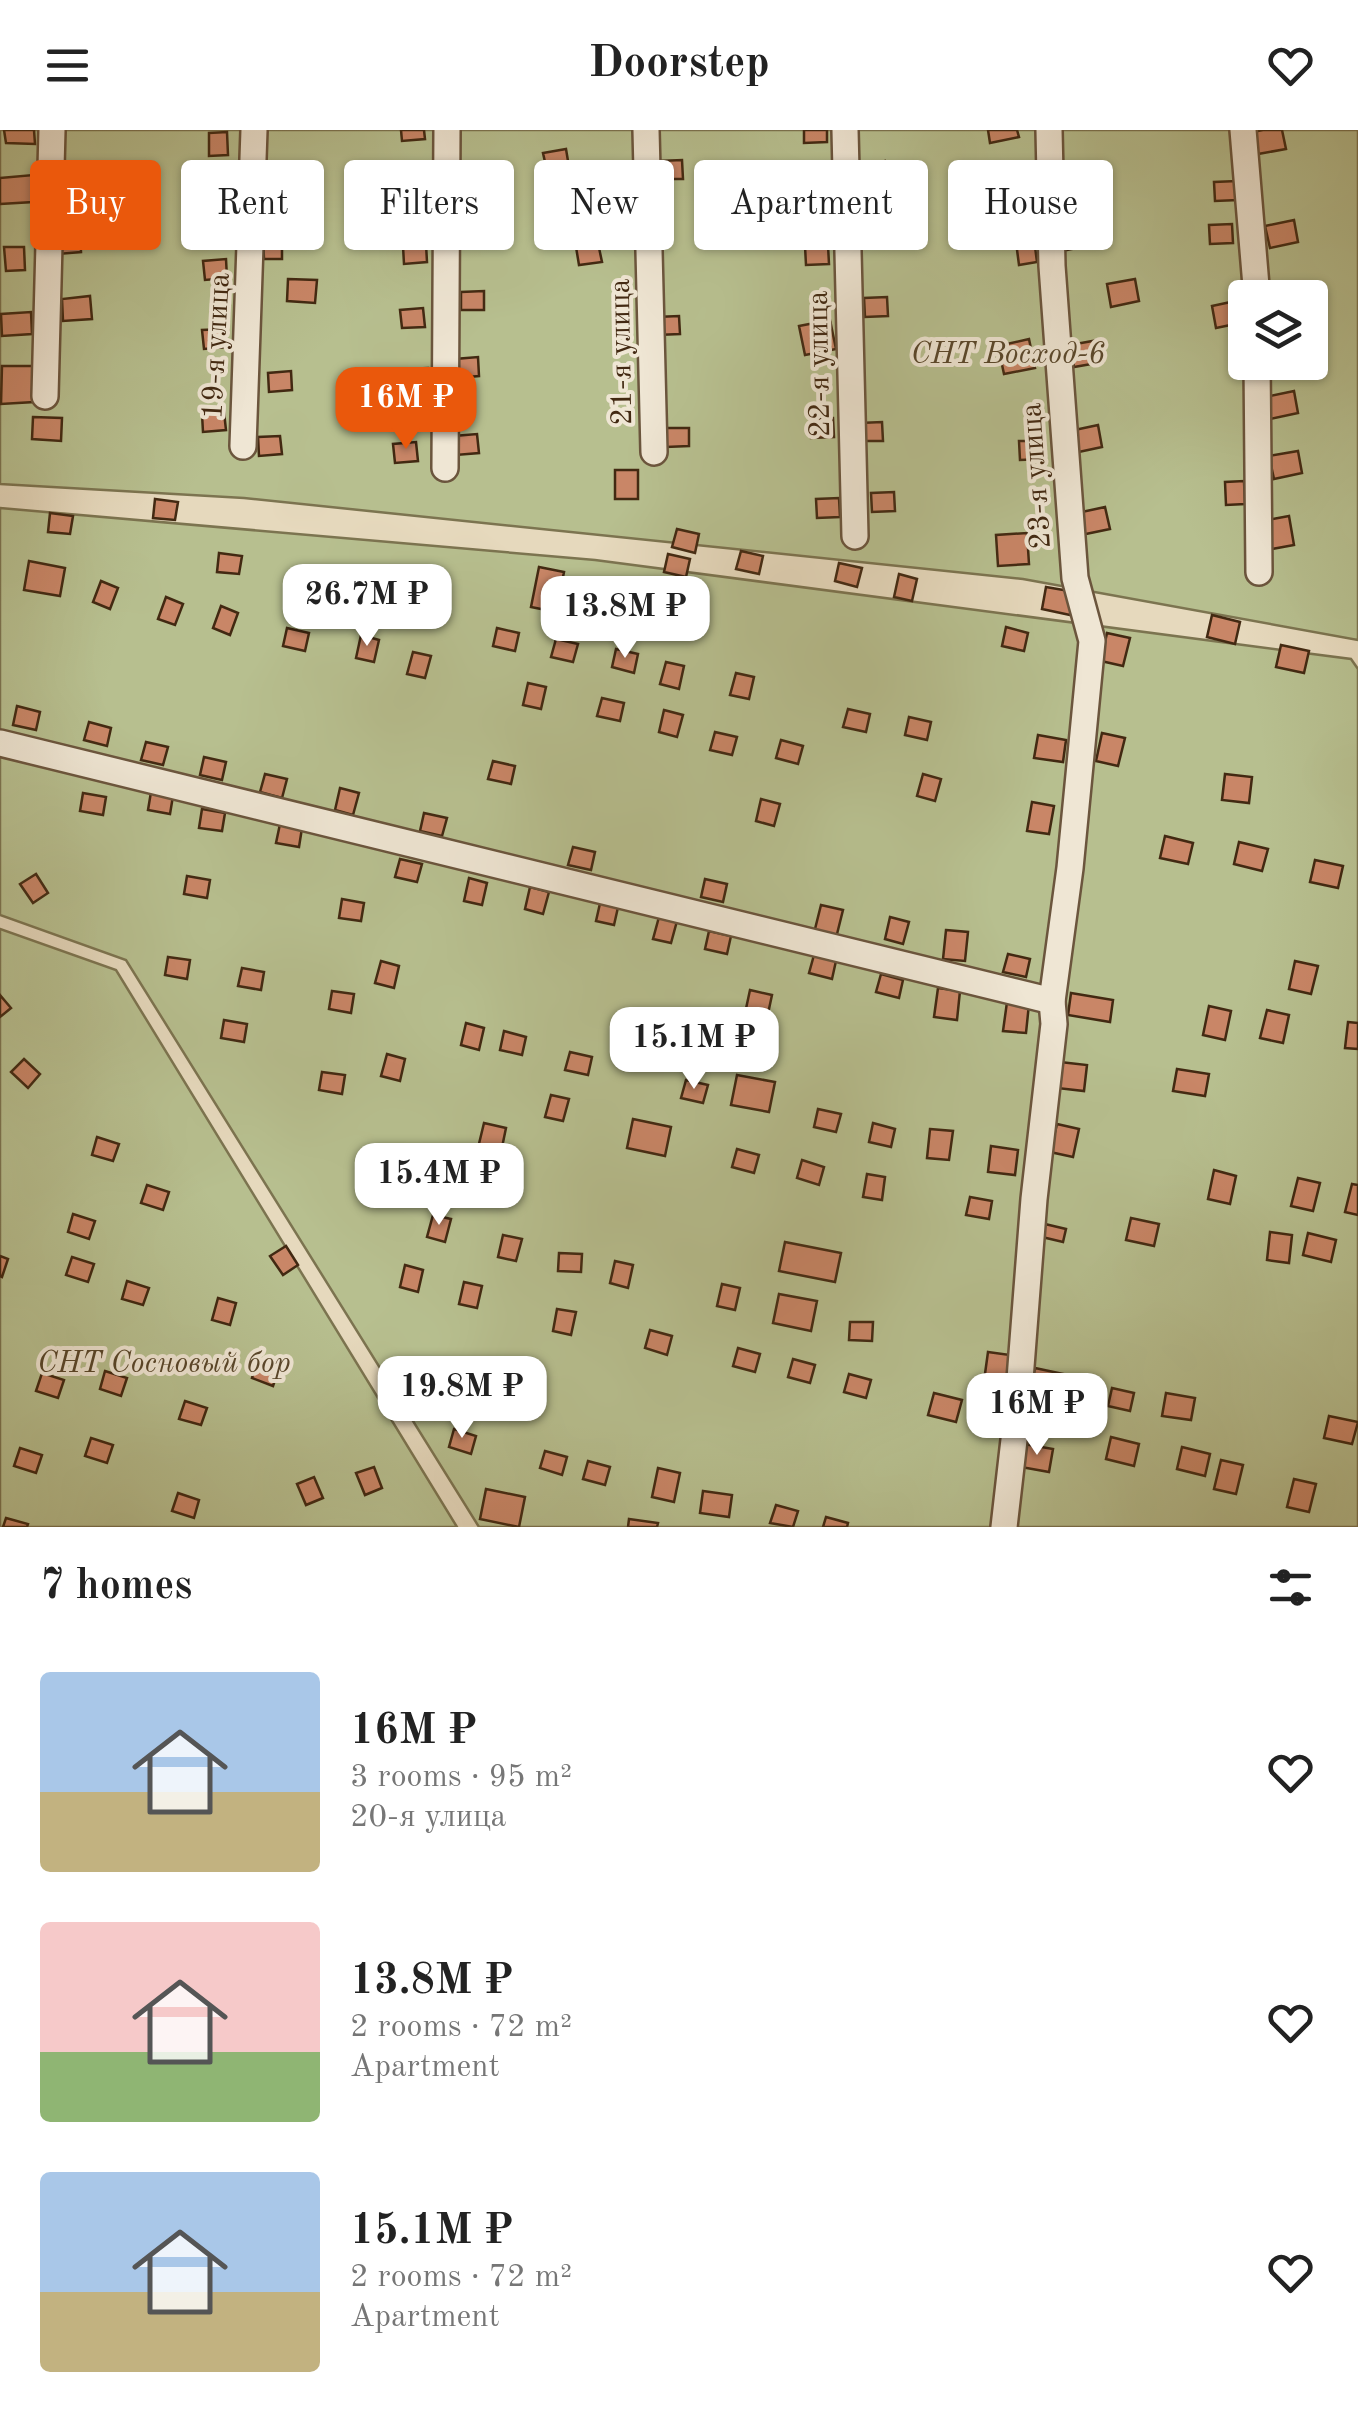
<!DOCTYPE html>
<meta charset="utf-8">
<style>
body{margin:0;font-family:"Old Standard TT",serif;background:#f2f2f2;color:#222;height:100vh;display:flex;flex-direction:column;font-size:38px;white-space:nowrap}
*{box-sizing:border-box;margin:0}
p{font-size:32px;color:#767676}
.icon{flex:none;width:55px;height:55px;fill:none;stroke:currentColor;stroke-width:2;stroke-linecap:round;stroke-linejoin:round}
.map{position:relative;height:1397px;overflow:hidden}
.drawer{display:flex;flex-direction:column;background:#fff;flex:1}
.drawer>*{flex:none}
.hud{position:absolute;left:30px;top:30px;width:1300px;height:90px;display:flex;gap:20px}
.buttons{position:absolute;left:1228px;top:150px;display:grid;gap:20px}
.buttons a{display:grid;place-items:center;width:100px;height:100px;border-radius:10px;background:#fff;box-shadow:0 2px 8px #0004;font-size:50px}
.price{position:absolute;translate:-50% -85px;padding:0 22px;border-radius:20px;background:#fff;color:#222;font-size:32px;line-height:65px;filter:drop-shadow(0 2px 5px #0008)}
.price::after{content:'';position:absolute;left:50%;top:60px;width:30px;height:22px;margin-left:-15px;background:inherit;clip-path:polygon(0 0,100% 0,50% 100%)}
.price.selected{background:#ea580c;color:#fff}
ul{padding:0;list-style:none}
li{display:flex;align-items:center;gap:30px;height:250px;padding:0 40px}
li span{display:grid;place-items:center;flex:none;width:280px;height:200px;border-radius:10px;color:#555}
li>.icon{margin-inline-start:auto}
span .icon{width:120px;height:120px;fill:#fffc;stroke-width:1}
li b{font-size:42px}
h2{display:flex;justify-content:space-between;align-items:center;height:120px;padding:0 40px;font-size:42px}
.tag{padding:0 35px;border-radius:10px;background:#fff;box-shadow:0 2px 8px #0004;font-size:35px;line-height:90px}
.tag.selected{background:#ea580c;color:#fff}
header{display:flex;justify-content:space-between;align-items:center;height:130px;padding:0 40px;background:#fff;font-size:45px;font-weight:700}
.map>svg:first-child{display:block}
.green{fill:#b7bf8f;stroke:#7c7450;stroke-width:2.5;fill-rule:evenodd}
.building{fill:#c98667;stroke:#422912;stroke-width:2.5}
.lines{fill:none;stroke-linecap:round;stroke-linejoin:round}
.minor-casing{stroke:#6b553d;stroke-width:30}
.minor{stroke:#efe6d4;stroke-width:25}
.labels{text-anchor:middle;stroke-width:8;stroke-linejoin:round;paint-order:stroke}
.street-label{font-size:30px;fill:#422912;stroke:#efe6d4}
.park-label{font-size:30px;font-style:italic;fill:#59472b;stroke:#efe6d4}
</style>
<header><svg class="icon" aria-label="menu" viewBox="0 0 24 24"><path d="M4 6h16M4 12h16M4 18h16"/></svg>Doorstep<svg class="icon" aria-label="heart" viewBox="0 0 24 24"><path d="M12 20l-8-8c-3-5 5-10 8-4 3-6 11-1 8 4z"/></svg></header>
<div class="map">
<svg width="1358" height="1397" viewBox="0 0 1358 1397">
<rect width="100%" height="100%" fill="#e6d9bd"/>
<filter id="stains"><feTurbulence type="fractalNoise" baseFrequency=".002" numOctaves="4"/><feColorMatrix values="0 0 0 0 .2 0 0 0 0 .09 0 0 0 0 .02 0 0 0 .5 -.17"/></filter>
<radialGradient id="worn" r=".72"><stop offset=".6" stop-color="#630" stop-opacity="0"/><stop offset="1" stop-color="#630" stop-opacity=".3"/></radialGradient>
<!-- green -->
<g class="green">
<path d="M0,0H1358V510L1023,449L244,368L0,354ZM1245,168H1310V232H1245Z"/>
<path d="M0,378L595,430L1351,529L1358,539V1397H479L126,830L0,785Z"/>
<path d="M0,799L116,840L457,1397H0Z"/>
</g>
<!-- building -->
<g class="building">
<path d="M4,0H34L35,14L6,13Z"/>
<path d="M401,0H424L425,9L402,11Z"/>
<path d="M804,0H827V12L804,13Z"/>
<path d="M988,0H1017L1019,7L990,13Z"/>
<path d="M1263,0H1282L1286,19L1258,24L1253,2Z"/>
<path d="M227,2L228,25L209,26V3Z"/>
<path d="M566,19L569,37L547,41L543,23Z"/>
<path d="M682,30L683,49H660L659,31Z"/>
<path d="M885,31L889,53L861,59L857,37Z"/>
<path d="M454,35H477L476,54H454Z"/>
<path d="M1080,38V57H1057V39Z"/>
<path d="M263,41L293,42L291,65L262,63Z"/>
<path d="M33,45V72L0,74V48Z"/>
<path d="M428,45L429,64L407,66L405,47Z"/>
<path d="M1026,50L1027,69L1004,70L1003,51Z"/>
<path d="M1237,51L1238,70L1215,71L1214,52Z"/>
<path d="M824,59L828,81L800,87L795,65Z"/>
<path d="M229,70V93H210V71Z"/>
<path d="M885,88L889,110L861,116L856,94Z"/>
<path d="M1294,90L1298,112L1270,118L1265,96Z"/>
<path d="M487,91V114H458V92Z"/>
<path d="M1086,93L1091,115L1062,121L1058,98Z"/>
<path d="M1232,94L1233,113L1210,114L1209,95Z"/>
<path d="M80,103L81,122L58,124L57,105Z"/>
<path d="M263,106H282V129H264Z"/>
<path d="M1034,109L1037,132L1019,135L1016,112Z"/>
<path d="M598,113L602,132L579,135L576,117Z"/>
<path d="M426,114L427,132L404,134L403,116Z"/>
<path d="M828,115L829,134L806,135L805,116Z"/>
<path d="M4,117H24L25,140L6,141Z"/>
<path d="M226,129L227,148L205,150L203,131Z"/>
<path d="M288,149L317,150L315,173L287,171Z"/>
<path d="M1135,149L1139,171L1111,177L1107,154Z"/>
<path d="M484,161V180H461V162Z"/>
<path d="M90,166L92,189L63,191L62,169Z"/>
<path d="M887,167L888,186L865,187L864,168Z"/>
<path d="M1240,170L1245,192L1216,198L1212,176Z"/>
<path d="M423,178L425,197L402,198L400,180Z"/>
<path d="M31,182L32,204L2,206L1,184Z"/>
<path d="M679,186L680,204L657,205L656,187Z"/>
<path d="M830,190L836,219L805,225L799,196Z"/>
<path d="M225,199L227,217L204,219L202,200Z"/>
<path d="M1029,209L1035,238L1004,244L998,216Z"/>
<path d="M1098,210L1103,232L1074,237L1070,215Z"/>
<path d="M478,227L479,246L456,248L455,229Z"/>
<path d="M2,236H33L34,272L1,274Z"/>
<path d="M428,238L429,256L406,258L405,239Z"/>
<path d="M291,241L292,260L269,262L268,243Z"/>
<path d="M1294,261L1298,283L1270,289L1265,267Z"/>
<path d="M224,282L226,300L203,302L202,284Z"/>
<path d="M33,287L62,288L61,311L32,309Z"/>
<path d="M833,288L834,307L811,308L810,289Z"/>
<path d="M882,292L883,311H860V293Z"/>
<path d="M1098,295L1102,317L1074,323L1070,301Z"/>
<path d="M666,298H689V316L666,317Z"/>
<path d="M477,304L479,323L456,325L454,306Z"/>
<path d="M280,306L282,324L259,326L258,307Z"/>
<path d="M1019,311H1042L1043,329L1020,330Z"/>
<path d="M416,312L418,331L395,333L393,314Z"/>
<path d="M1298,321L1302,343L1274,349L1269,326Z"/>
<rect x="615" y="340" width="23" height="29"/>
<path d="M1244,351L1245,374L1226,375L1225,352Z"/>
<path d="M894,362L895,381L872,382L871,363Z"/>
<path d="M839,368L840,387L817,388L816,369Z"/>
<path d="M155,369L178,372L175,390L153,388Z"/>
<path d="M1105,377L1110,399L1081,405L1077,383Z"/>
<path d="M50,383L73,386L70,404L48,402Z"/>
<path d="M1289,386L1294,415L1272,419L1267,390Z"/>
<path d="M677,399L699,404L695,423L672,417Z"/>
<path d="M1027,403L1029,434L998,436L996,405Z"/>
<path d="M741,421L763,426L759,444L736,439Z"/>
<path d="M219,423L242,426L239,444L217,442Z"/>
<path d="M668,424L690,429L686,447L664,442Z"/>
<path d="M29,431L65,438L60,466L24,460Z"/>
<path d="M839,433L862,438L857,457L835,451Z"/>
<path d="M539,437L564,442L556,482L531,477Z"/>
<path d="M899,444L917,449L912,471L894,467Z"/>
<path d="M293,447L316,450L313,469L291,466Z"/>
<path d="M101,451L118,458L110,479L93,472Z"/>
<path d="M1046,457L1075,462L1070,485L1042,479Z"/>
<path d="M166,467L183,474L175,495L158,489Z"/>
<path d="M221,476L238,483L230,505L213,498Z"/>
<path d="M1212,485L1240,492L1235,514L1207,507Z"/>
<path d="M1006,497L1028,503L1024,521L1002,516Z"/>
<path d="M287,498L309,503L305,521L283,516Z"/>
<path d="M497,498L519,503L515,521L493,516Z"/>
<path d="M1107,503L1130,508L1123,536L1101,531Z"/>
<path d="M361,505L379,510L374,532L356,528Z"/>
<path d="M556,509L578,514L573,532L551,527Z"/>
<path d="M1281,515L1309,521L1304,543L1276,537Z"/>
<path d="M616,519L638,524L634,543L612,537Z"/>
<path d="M413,522L431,526L425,548L407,544Z"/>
<path d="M666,532L684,536L679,559L660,554Z"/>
<path d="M736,543L754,547L749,569L730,565Z"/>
<path d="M528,553L546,557L541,579L523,575Z"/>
<path d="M602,568L624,573L620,591L597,586Z"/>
<path d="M17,576L40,582L36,600L13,595Z"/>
<path d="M848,579L870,584L866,602L843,597Z"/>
<path d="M664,580L683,585L677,607L659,602Z"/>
<path d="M909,587L931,592L927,610L905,605Z"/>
<path d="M89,592L111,598L107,616L84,610Z"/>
<path d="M715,602L737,607L732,625L710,620Z"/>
<path d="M1102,603L1125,608L1118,636L1096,631Z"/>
<path d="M1038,605L1066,610L1063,632L1034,628Z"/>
<path d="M781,610L803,616L798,634L776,628Z"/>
<path d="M146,612L168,617L163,635L141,630Z"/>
<path d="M204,627L226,632L222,650L200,645Z"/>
<path d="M493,631L515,636L511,654L488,649Z"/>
<path d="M265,644L287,649L282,668L260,662Z"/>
<path d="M923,644L941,649L935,671L917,666Z"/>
<path d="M1225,644L1252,647L1249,673L1222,670Z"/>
<path d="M340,658L359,663L353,685L335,680Z"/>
<path d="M151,662L173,666L170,684L148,680Z"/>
<path d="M83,663L106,667L103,685L80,681Z"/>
<path d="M761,669L780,674L774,696L756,691Z"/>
<path d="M1032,672L1054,676L1049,704L1027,701Z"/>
<path d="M202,679L225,683L222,701L199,698Z"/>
<path d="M424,683L447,688L442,706L420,701Z"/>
<path d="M280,694L302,698L299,717L276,713Z"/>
<path d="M1165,706L1193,713L1188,734L1160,728Z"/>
<path d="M1239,712L1268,719L1262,741L1234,734Z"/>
<path d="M573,717L595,722L591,740L568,735Z"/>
<path d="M400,729L422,734L417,752L395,747Z"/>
<path d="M1315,730L1343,736L1338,758L1310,752Z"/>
<path d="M36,744L48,763L33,773L20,754Z"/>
<path d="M187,746L210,750L207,768L184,764Z"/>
<path d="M469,748L487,753L482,775L464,771Z"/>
<path d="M705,749L727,754L723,772L701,767Z"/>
<path d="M530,757L549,762L543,784L525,779Z"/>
<path d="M342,769L364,773L361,791L339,788Z"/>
<path d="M601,769L619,773L614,795L596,791Z"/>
<path d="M821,775L843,780L836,808L814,803Z"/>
<path d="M659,787L677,791L671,813L653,809Z"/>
<path d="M890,787L909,792L903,814L885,809Z"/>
<path d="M946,800L968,802L965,831L943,829Z"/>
<path d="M709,801L731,806L727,824L705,819Z"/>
<path d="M1008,824L1030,829L1026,847L1003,842Z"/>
<path d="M814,825L836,831L832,849L809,843Z"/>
<path d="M168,827L190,830L187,849L165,845Z"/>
<path d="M381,831L399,836L394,858L375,853Z"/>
<path d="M1295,831L1318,836L1311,864L1289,859Z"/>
<path d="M242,838L264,842L261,860L238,856Z"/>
<path d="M881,844L903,850L899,868L876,862Z"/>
<path d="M938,858L960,861L957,890L934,887Z"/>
<path d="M750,860L772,865L766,893L744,888Z"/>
<path d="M332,861L354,864L351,883L329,879Z"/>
<path d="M1071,863L1113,870L1110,892L1068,885Z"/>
<path d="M0,865L11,878L0,887Z"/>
<path d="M1007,872L1029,874L1026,903L1003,901Z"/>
<path d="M1209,876L1231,881L1225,910L1203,905Z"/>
<path d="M1267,880L1289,885L1283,913L1260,908Z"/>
<path d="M224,890L247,894L244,912L221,908Z"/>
<path d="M1348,892L1358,893V919L1345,918Z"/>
<path d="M466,893L484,898L479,920L461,915Z"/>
<path d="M504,901L526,907L522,925L500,920Z"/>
<path d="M570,922L592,927L588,945L565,940Z"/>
<path d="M387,924L405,929L400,951L381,946Z"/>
<path d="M24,929L40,944L28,958L11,942Z"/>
<path d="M1060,932L1087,935L1084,961L1057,958Z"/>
<path d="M1177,939L1209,944L1205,966L1173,961Z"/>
<path d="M322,942L345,945L342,964L319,960Z"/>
<path d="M737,945L775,952L769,982L731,975Z"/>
<path d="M686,950L708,955L703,973L681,968Z"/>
<path d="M551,965L569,969L563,991L545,987Z"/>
<path d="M818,979L841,984L836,1002L814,997Z"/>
<path d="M633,989L671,997L665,1026L627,1018Z"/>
<path d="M484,993L506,998L500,1027L477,1022Z"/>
<path d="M873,993L895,999L891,1017L869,1012Z"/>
<path d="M1057,994L1079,999L1073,1027L1050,1022Z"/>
<path d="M930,999L953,1001L949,1030L927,1028Z"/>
<path d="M97,1007L119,1014L113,1031L92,1025Z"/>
<path d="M991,1016L1018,1020L1015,1045L988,1042Z"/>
<path d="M737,1019L759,1025L754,1043L732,1037Z"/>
<path d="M802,1030L824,1037L819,1055L797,1048Z"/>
<path d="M1214,1040L1236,1046L1230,1074L1208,1069Z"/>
<path d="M867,1044L885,1047L882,1070L863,1067Z"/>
<path d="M1298,1048L1320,1053L1313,1081L1291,1076Z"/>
<path d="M1352,1054L1358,1055V1085L1345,1082Z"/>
<path d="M147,1055L169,1062L163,1080L141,1073Z"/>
<path d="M970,1067L992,1071L989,1089L966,1085Z"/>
<path d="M73,1084L95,1091L89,1109L68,1102Z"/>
<path d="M433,1085L451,1089L445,1112L427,1107Z"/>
<path d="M1131,1088L1159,1094L1154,1116L1126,1110Z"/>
<path d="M1045,1094L1066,1099L1063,1112L1042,1107Z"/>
<path d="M1270,1102L1292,1105L1289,1133L1267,1130Z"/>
<path d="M1308,1103L1336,1110L1331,1132L1303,1125Z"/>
<path d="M503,1105L522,1109L516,1131L498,1127Z"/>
<path d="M785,1112L841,1123L835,1152L779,1141Z"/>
<path d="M286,1116L298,1135L283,1145L270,1126Z"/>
<path d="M559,1123L582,1124L581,1142L558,1141Z"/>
<path d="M0,1126L8,1129L2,1147L0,1146Z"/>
<path d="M72,1127L94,1134L88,1152L66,1145Z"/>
<path d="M615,1131L633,1135L628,1158L610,1153Z"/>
<path d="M405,1135L423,1140L418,1162L400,1157Z"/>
<path d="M127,1151L149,1158L143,1175L122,1169Z"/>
<path d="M464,1152L482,1156L477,1178L459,1174Z"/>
<path d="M722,1154L740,1158L735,1180L717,1176Z"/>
<path d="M779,1164L817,1171L811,1201L773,1193Z"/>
<path d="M218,1168L236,1173L230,1195L212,1190Z"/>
<path d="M557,1179L576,1182L571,1205L553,1201Z"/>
<path d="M850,1192H873L872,1211L849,1210Z"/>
<path d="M650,1200L672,1206L667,1225L645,1218Z"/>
<path d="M738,1218L760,1224L755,1242L733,1236Z"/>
<path d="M988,1222L1010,1225L1007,1254L984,1251Z"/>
<path d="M793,1229L815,1235L810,1253L788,1247Z"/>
<path d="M257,1231L279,1238L273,1256L252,1248Z"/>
<path d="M1035,1238L1063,1244L1058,1266L1030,1260Z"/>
<path d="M105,1241L127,1248L121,1266L100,1259Z"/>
<path d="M42,1243L64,1250L58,1268L36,1261Z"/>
<path d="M849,1244L871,1250L866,1268L844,1262Z"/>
<path d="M1112,1258L1134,1263L1130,1281L1108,1276Z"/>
<path d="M934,1263L962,1270L956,1292L928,1285Z"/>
<path d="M1166,1263L1195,1268L1191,1290L1162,1286Z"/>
<path d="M185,1271L207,1278L201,1295L179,1289Z"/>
<path d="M1329,1286L1358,1292L1352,1314L1324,1308Z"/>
<path d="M454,1299L476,1306L471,1324L449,1317Z"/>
<path d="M1111,1307L1139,1314L1134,1336L1106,1329Z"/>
<path d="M91,1308L113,1315L107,1333L85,1326Z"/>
<path d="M1024,1314L1053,1319L1049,1342L1021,1337Z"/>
<path d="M1182,1317L1210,1324L1205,1346L1177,1339Z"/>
<path d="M20,1318L42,1325L36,1343L14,1336Z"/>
<path d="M545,1321L567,1327L562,1345L540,1338Z"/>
<path d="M1221,1330L1243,1335L1236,1364L1214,1359Z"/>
<path d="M588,1331L610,1337L605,1355L583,1349Z"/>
<path d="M374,1337L382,1358L365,1365L356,1343Z"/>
<path d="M658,1338L680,1343L674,1372L652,1367Z"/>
<path d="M314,1347L323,1368L306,1375L297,1354Z"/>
<path d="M1294,1349L1316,1354L1309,1382L1287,1377Z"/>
<path d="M486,1359L525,1367L519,1397L480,1389Z"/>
<path d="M703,1361L732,1365L729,1387L700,1383Z"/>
<path d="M178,1363L199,1370L194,1388L172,1381Z"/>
<path d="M776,1375L798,1381L793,1397L770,1393Z"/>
<path d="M826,1387L848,1393L847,1397H823Z"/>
<path d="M6,1388L28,1394L27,1397H3Z"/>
<path d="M629,1389L658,1393L657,1397H628Z"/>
</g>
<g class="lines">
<!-- minor casing -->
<g class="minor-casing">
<g id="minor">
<path d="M646,0L654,322"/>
<path d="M845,0L855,406"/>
<path d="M1243,0L1257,168"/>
<path d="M1257,232L1259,442"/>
<path d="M45,266L52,0"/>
<path d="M243,316L254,0"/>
<path d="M445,338L447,0"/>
<path d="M0,613L1052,871"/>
<path d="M1004,1397L1018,1275L1034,1069L1054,894L1052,871L1070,738L1092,511L1075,448L1052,136L1049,0"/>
</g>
</g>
<!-- minor -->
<use href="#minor" class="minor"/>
</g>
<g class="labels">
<!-- street labels -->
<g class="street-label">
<text transform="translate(215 216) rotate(-87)" y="10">19-я улица</text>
<text transform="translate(620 222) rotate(-91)" y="10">21-я улица</text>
<text transform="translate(818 234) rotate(-91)" y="10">22-я улица</text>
<text transform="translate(1035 346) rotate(-94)" y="10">23-я улица</text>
</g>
<!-- park labels -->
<g class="park-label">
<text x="1008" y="233">СНТ Восход-6</text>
<text x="164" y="1242">СНТ Сосновый бор</text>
</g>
</g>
<rect width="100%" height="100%" filter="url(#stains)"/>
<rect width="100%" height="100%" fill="url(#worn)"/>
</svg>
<div class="buttons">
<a><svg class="icon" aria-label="layers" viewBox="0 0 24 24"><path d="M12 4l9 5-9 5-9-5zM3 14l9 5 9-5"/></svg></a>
</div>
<b class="price selected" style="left:406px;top:322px">16M ₽</b>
<b class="price" style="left:367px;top:519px">26.7M ₽</b>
<b class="price" style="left:625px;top:531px">13.8M ₽</b>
<b class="price" style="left:694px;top:962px">15.1M ₽</b>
<b class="price" style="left:439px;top:1098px">15.4M ₽</b>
<b class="price" style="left:462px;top:1311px">19.8M ₽</b>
<b class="price" style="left:1037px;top:1328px">16M ₽</b>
<div class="hud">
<a class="tag selected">Buy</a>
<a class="tag">Rent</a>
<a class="tag">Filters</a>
<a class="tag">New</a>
<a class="tag">Apartment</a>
<a class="tag">House</a>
</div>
</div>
<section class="drawer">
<h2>7 homes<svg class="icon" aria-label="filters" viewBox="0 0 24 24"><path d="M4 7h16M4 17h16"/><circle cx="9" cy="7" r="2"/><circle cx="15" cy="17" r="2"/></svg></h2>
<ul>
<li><span style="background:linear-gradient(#a9c7e8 60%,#c2b280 0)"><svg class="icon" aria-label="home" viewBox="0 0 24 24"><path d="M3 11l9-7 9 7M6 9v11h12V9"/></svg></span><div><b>16M ₽</b><p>3 rooms · 95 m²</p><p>20-я улица</p></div><svg class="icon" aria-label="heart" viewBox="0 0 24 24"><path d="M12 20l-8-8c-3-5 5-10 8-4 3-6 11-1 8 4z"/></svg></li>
<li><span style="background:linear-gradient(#f6c9c9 65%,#8fb573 0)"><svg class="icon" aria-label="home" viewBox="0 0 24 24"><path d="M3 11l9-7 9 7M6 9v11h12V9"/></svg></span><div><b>13.8M ₽</b><p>2 rooms · 72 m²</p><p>Apartment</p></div><svg class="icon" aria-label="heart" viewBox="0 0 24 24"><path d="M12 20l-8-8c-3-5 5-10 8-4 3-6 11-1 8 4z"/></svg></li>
<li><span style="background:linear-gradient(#a9c7e8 60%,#c2b280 0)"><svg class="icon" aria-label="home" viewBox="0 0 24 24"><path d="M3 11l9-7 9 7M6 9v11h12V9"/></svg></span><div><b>15.1M ₽</b><p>2 rooms · 72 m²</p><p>Apartment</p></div><svg class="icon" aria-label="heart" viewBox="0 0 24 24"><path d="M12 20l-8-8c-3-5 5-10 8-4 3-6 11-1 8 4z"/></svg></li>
</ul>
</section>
